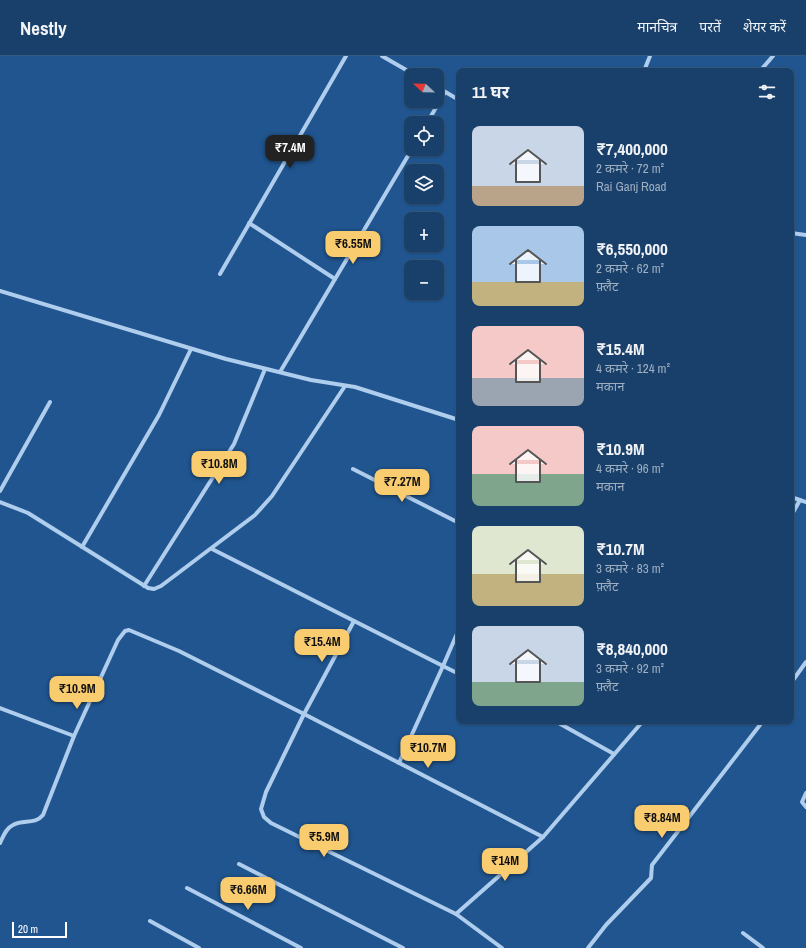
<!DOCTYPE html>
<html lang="hi">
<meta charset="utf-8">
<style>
body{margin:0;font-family:"Archivo Narrow","Noto Sans Devanagari",sans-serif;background:#214771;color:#f1f3f6;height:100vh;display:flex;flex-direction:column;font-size:15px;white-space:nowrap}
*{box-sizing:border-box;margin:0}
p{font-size:13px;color:#9fafc1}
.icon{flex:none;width:22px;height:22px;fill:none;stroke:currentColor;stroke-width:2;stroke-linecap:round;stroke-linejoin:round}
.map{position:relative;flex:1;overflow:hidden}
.details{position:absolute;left:456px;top:12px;width:338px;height:656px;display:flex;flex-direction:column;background:#18406b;border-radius:8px;box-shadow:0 1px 3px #0004,0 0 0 1px #36597e}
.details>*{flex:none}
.needle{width:26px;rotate:292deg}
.controls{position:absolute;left:404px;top:12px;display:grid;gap:8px}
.controls a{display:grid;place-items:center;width:40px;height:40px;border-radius:8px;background:#18406b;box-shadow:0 1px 3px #0004,0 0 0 1px #36597e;font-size:20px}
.scale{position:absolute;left:12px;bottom:10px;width:55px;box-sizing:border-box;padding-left:4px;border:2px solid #fff;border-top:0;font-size:11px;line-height:14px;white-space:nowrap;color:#fff;-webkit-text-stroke:3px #20558f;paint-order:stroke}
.price{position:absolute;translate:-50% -34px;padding:0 9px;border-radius:8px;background:#facc70;color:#111;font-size:13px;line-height:26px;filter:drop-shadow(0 1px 2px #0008)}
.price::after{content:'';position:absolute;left:50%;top:24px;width:12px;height:9px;margin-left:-6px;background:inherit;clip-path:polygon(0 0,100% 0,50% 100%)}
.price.selected{background:#222;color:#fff}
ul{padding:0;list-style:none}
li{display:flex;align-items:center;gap:12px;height:100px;padding:0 16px}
li span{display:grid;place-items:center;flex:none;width:112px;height:80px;border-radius:8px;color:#555}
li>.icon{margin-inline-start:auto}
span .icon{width:48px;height:48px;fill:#fffc;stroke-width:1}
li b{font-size:17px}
h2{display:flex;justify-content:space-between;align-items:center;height:48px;padding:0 16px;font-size:17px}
header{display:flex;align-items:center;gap:24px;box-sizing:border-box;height:56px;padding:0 20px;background:#18406b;border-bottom:1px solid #36597e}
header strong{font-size:19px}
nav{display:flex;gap:22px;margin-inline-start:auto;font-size:14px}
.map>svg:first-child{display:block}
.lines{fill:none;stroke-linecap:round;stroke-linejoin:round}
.minor{stroke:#afcded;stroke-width:4}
</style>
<header>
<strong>Nestly</strong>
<nav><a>मानचित्र</a><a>परतें</a><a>शेयर करें</a></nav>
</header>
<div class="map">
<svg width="806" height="892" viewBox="0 0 806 892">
<rect width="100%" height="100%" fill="#20558f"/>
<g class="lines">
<!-- minor -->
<g class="minor">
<path d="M382,0L415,19"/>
<path d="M644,15L650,0"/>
<path d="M760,15L773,0"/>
<path d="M437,31L459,44"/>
<path d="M427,67L445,36"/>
<path d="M249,167L335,223"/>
<path d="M791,177L806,179"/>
<path d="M220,218L346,0"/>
<path d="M0,235L226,303L311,324L355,331L459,364"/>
<path d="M280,316L412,93"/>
<path d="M353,413L459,467"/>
<path d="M0,435L50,346"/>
<path d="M791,441L806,446"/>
<path d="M0,446L28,457L148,532L154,533L161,530L255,459L272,440L345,330"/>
<path d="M791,460L800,444"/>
<path d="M82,491L159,359L191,293"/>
<path d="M212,493L443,610L459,573"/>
<path d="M144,530L234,388L265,313"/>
<path d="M354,565L304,658L266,736L261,753L264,761L271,767L456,858L502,892"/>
<path d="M791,627L806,606"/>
<path d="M0,652L74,680"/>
<path d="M555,665L614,698"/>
<path d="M399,707L443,610L459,618"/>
<path d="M806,737L802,746L806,751"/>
<path d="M0,787C3,781 6,772 13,769C23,763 35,769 43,759L74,680L118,584L125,575L129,574L179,595L304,658L543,781L643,665"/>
<path d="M239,808L403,892"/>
<path d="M187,832L301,892"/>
<path d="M456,858L543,781"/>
<path d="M150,865L199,892"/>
<path d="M743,877L763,892"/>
<path d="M588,892L606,869L651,822L652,809L763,665"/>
</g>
</g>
</svg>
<div class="controls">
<a><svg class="needle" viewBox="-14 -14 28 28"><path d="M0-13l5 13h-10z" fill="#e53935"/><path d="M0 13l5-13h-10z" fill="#9fafc1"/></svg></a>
<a><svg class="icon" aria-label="locate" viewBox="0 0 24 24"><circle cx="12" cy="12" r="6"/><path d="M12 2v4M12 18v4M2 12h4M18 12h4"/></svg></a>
<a><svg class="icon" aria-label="layers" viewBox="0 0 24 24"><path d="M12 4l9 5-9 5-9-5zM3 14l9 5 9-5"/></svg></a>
<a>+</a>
<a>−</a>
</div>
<div class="scale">20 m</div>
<b class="price selected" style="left:290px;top:113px">₹7.4M</b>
<b class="price" style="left:353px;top:209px">₹6.55M</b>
<b class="price" style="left:219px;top:429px">₹10.8M</b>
<b class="price" style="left:402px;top:447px">₹7.27M</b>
<b class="price" style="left:322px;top:607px">₹15.4M</b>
<b class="price" style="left:77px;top:654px">₹10.9M</b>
<b class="price" style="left:428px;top:713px">₹10.7M</b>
<b class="price" style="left:662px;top:783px">₹8.84M</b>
<b class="price" style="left:324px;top:802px">₹5.9M</b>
<b class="price" style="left:505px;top:826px">₹14M</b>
<b class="price" style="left:248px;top:855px">₹6.66M</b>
<section class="details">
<h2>11 घर<svg class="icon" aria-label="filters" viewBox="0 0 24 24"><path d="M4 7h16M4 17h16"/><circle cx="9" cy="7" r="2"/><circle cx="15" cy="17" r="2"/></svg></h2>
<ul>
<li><span style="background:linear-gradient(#c9d6e8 75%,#b9a48a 0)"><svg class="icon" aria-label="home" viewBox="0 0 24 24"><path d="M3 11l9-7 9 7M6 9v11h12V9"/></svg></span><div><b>₹7,400,000</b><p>2 कमरे · 72 m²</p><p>Rai Ganj Road</p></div></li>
<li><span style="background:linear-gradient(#a9c7e8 70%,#c2b280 0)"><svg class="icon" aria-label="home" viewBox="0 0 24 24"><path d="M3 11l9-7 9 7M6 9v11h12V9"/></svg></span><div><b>₹6,550,000</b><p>2 कमरे · 62 m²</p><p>फ़्लैट</p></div></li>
<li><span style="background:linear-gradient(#f6c9c9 65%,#9aa5b1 0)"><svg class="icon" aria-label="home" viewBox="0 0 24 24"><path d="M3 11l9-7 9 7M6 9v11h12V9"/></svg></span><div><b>₹15.4M</b><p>4 कमरे · 124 m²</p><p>मकान</p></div></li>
<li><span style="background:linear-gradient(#f6c9c9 60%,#7fa58c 0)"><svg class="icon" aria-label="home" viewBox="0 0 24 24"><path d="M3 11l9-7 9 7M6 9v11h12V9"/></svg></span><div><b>₹10.9M</b><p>4 कमरे · 96 m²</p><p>मकान</p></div></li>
<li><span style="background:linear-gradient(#dfe7d0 60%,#c2b280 0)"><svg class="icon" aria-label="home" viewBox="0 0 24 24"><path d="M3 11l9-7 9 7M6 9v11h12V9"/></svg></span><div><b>₹10.7M</b><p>3 कमरे · 83 m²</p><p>फ़्लैट</p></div></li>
<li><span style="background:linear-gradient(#c9d6e8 70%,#7fa58c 0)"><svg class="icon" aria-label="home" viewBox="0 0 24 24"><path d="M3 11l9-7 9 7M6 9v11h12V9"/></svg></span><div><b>₹8,840,000</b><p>3 कमरे · 92 m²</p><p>फ़्लैट</p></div></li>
</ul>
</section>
</div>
